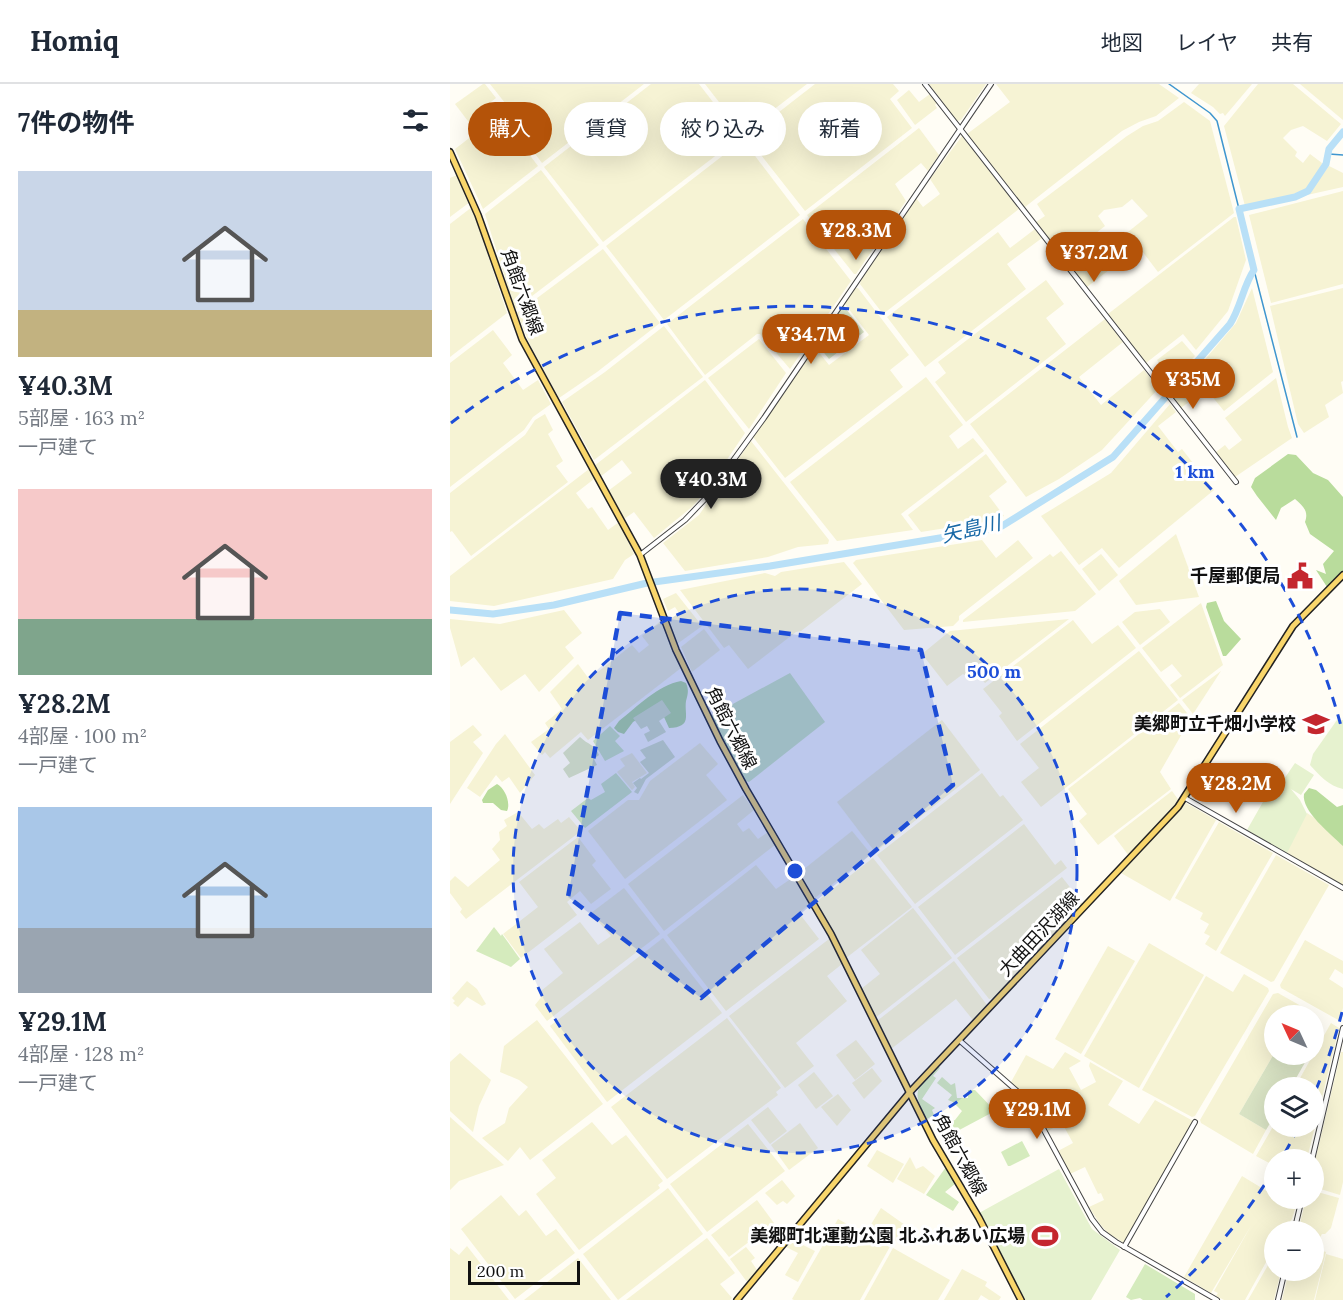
<!DOCTYPE html>
<html lang="ja">
<meta charset="utf-8">
<style>
body{margin:0;font-family:Lora,"Noto Sans JP",serif;background:#f2f2f3;color:#1f2937;height:100vh;display:flex;flex-direction:column;font-size:22px;white-space:nowrap}
*{box-sizing:border-box;margin:0}
p{font-size:20px;color:#747a83}
.icon{flex:none;width:33px;height:33px;fill:none;stroke:currentColor;stroke-width:2;stroke-linecap:round;stroke-linejoin:round}
.map{position:relative;flex:1;overflow:hidden}
.details{display:flex;flex-direction:column;background:#fff;width:450px}
.details>*{flex:none}
.top-card{position:absolute;left:18px;top:18px;width:570px;height:54px;display:flex;gap:12px}
.needle{width:39px;rotate:314deg}
.controls{position:absolute;left:814px;top:921px;display:grid;gap:12px}
.controls a{display:grid;place-items:center;width:60px;height:60px;border-radius:50%;background:#fff;box-shadow:0 6px 24px #0002;font-size:30px}
.scale{position:absolute;left:18px;bottom:15px;width:112px;box-sizing:border-box;padding-left:6px;border:3px solid #111;border-top:0;font-size:16px;line-height:21px;white-space:nowrap;color:#111;-webkit-text-stroke:4px #fff;paint-order:stroke}
.price{position:absolute;translate:-50% -51px;padding:0 14px;border-radius:21px;background:#b45309;color:#fff;font-size:20px;line-height:39px;filter:drop-shadow(0 2px 3px #0008)}
.price::after{content:'';position:absolute;left:50%;top:36px;width:18px;height:14px;margin-left:-9px;background:inherit;clip-path:polygon(0 0,100% 0,50% 100%)}
.price.on{background:#222;color:#fff}
ul{padding:0;list-style:none}
li{display:grid;align-content:center;gap:12px;height:318px;padding:0 18px}
li span{display:grid;place-items:center;height:186px;border-radius:0px;color:#555}
li>.icon{margin-inline-start:auto}
span .icon{width:108px;height:108px;fill:#fffc;stroke-width:1}
li b{font-size:26px}
h2{display:flex;justify-content:space-between;align-items:center;height:72px;padding:0 18px;font-size:26px}
.chip{padding:0 21px;border-radius:27px;background:#fff;box-shadow:0 6px 24px #0002;font-size:21px;line-height:54px}
.chip.on{background:#b45309;color:#fff}
header{display:flex;align-items:center;gap:36px;box-sizing:border-box;height:84px;padding:0 30px;background:#fff;border-bottom:2px solid #e0e1e3}
header strong{font-size:28px}
nav{display:flex;gap:33px;margin-inline-start:auto;font-size:21px}
main{display:flex;flex:1;min-height:0}
.map>svg:first-child{display:block}
.farmland{fill:#f6f3d4}
.green{fill:#d5ebbd}
.forest{fill:#b9dc9c}
.cemetery{fill:#d9e3c4}
.pitch{fill:#e6f2cf}
.lines{fill:none;stroke-linecap:round;stroke-linejoin:round}
.stream{stroke:#3f96cf;stroke-width:1.5}
.river{stroke:#b9e0f7;stroke-width:7}
.tertiary-casing{stroke:#444;stroke-width:6}
.primary-casing{stroke:#222;stroke-width:8}
.tertiary{stroke:#fff;stroke-width:4}
.primary{stroke:#f9d66b;stroke-width:5}
.marked{fill:#1d4ed8;fill-opacity:0.2;stroke:#1d4ed8;stroke-width:4.5;stroke-dasharray:12 8;stroke-linejoin:round}
.ring{fill:none;stroke:#1d4ed8;stroke-width:3;stroke-dasharray:10 8}
.labels{text-anchor:middle;stroke-width:6;stroke-linejoin:round;paint-order:stroke}
.street-label{font-size:18px;fill:#111;stroke:#fff}
.poi-label{font-size:18px;font-weight:bold;fill:#111;stroke:#fff;text-anchor:end}
.water-label{font-size:20px;font-style:italic;fill:#1768a6;stroke:#fff}
.centre{fill:#1d4ed8;stroke:#fff;stroke-width:3}
.ring-label{font-size:18px;text-anchor:middle;font-weight:bold;fill:#1d4ed8;stroke:#fff;stroke-width:6;stroke-linejoin:round;paint-order:stroke}
</style>
<header>
<strong>Homiq</strong>
<nav><a>地図</a><a>レイヤ</a><a>共有</a></nav>
</header>
<main>
<section class="details">
<h2>7件の物件<svg class="icon" aria-label="filters" viewBox="0 0 24 24"><path d="M4 7h16M4 17h16"/><circle cx="9" cy="7" r="2"/><circle cx="15" cy="17" r="2"/></svg></h2>
<ul>
<li><span style="background:linear-gradient(#c9d6e8 75%,#c2b280 0)"><svg class="icon" aria-label="home" viewBox="0 0 24 24"><path d="M3 11l9-7 9 7M6 9v11h12V9"/></svg></span><div><b>¥40.3M</b><p>5部屋 · 163 m²</p><p>一戸建て</p></div></li>
<li><span style="background:linear-gradient(#f6c9c9 70%,#7fa58c 0)"><svg class="icon" aria-label="home" viewBox="0 0 24 24"><path d="M3 11l9-7 9 7M6 9v11h12V9"/></svg></span><div><b>¥28.2M</b><p>4部屋 · 100 m²</p><p>一戸建て</p></div></li>
<li><span style="background:linear-gradient(#a9c7e8 65%,#9aa5b1 0)"><svg class="icon" aria-label="home" viewBox="0 0 24 24"><path d="M3 11l9-7 9 7M6 9v11h12V9"/></svg></span><div><b>¥29.1M</b><p>4部屋 · 128 m²</p><p>一戸建て</p></div></li>
</ul>
</section>
<div class="map">
<svg width="893" height="1216" viewBox="0 0 893 1216">
<rect width="100%" height="100%" fill="#fffdf5"/>
<!-- farmland -->
<g class="farmland">
<path d="M33,0H35L46,14L37,21L44,30L24,45L5,20Z"/>
<path d="M40,0H194L92,79L54,29L59,24Z"/>
<path d="M201,0H249L290,53L153,158L94,83Z"/>
<path d="M255,0H357L293,49Z"/>
<path d="M365,0H443L449,7L440,15L462,44L355,127L297,53Z"/>
<path d="M479,0H536L511,36L507,37Z"/>
<path d="M546,0H709L729,14L706,32L689,38L672,47L575,123L517,50L560,18Z"/>
<path d="M749,0H802L775,32L773,29L770,30L763,23L741,9Z"/>
<path d="M808,0H843L891,40L877,57L853,42L841,46L833,54L847,68L845,72L853,79L860,70L872,79L866,94L856,105L836,113L795,122L774,42Z"/>
<path d="M850,0H893V36Z"/>
<path d="M459,6L469,18L480,10L487,19L485,21L487,24L465,41L447,16Z"/>
<path d="M734,18L760,37L784,129L708,188L689,163L637,203L617,178L635,165L644,175L698,132L682,115L672,123L654,126L648,132L655,142L614,174L586,138L595,132L587,120L677,52L693,42L708,37Z"/>
<path d="M49,31L88,82L33,125L5,65Z"/>
<path d="M469,44L489,71L478,87L471,79L445,100L456,117L406,190H404L357,131Z"/>
<path d="M512,52L569,125L433,230L410,200L411,196L466,114L473,123L490,110L480,95Z"/>
<path d="M293,56L350,131L214,236L156,162Z"/>
<path d="M879,82L893,89V103L857,111Z"/>
<path d="M91,86L149,161L65,225L35,130Z"/>
<path d="M7,91L20,118L0,133V94Z"/>
<path d="M893,107V200L821,219L799,131Z"/>
<path d="M22,123L57,229L0,273V140Z"/>
<path d="M784,133H786L796,176L778,227L746,266L733,250L696,279L658,230Z"/>
<path d="M353,135L401,197L340,285L310,250H307L255,291L217,240Z"/>
<path d="M585,145L592,154L557,180L576,205L475,283L437,233L548,148L560,164Z"/>
<path d="M153,165L210,239L147,288L109,314L80,261L67,229Z"/>
<path d="M596,196L614,220L596,234L616,260L516,338L485,298L496,289L488,278Z"/>
<path d="M405,204H408L459,271L440,286L453,303L335,394L303,353L364,262L379,281L419,251L394,219Z"/>
<path d="M802,204L823,288L774,327L756,305L731,324L723,313L786,239Z"/>
<path d="M893,204V297L891,298L893,309L875,321L879,333L854,349L848,340L820,222Z"/>
<path d="M655,235L673,258L629,293L651,321L694,286L709,304L652,366L609,395L576,413L520,340Z"/>
<path d="M214,242L253,293L144,376L112,318L155,288Z"/>
<path d="M43,246L62,271L53,279L73,306L88,296L101,320L83,333L74,346L0,403V279Z"/>
<path d="M309,255L336,289L299,345L258,294Z"/>
<path d="M732,257L745,272L722,296L707,276Z"/>
<path d="M476,293L513,341L499,352L508,365L523,354L534,367L451,430L463,446L387,457L340,398Z"/>
<path d="M826,294L838,343L842,354L785,393L766,368L775,361L779,366L792,356L775,334Z"/>
<path d="M255,296L295,349L255,408L243,422L204,454L184,428L174,435L158,407L182,389L172,376L150,393L144,382Z"/>
<path d="M720,320L726,328L708,342L728,368L732,365L764,406L669,484L652,464L629,481L591,432L661,389Z"/>
<path d="M95,330L103,346L98,350L113,377L106,382L118,398L21,472L2,447L0,448V409L75,351L85,336Z"/>
<path d="M301,357L379,456L378,460L348,463L318,473L235,487L213,459L249,431Z"/>
<path d="M536,370L557,398L539,412L554,432L540,437L471,448L458,431Z"/>
<path d="M139,385L144,395L126,409L138,425L142,423L158,446L169,438L184,470L175,476L163,495L44,522L0,517V492Z"/>
<path d="M726,450L749,513L686,521L669,497Z"/>
<path d="M532,456L546,474L568,456L583,474L509,532V536L503,542L454,546L403,479L406,476Z"/>
<path d="M611,467L646,510L625,527L513,538V536L600,470L603,473Z"/>
<path d="M651,470L668,491L649,507L632,485Z"/>
<path d="M394,478L412,500L351,547L346,548L298,585L279,561L274,564L230,506L315,489L325,492L331,488Z"/>
<path d="M226,509L252,542L227,560L218,537L229,529L225,523L218,527L213,515Z"/>
<path d="M751,519L773,581L730,614L720,601L732,592L722,580L711,588L692,564Z"/>
<path d="M710,525L720,538L690,561L672,538L685,528Z"/>
<path d="M114,526L132,549L115,563L124,574L89,608L75,590L51,607L24,573L11,583L0,544V535L50,540Z"/>
<path d="M619,535L535,599L524,586L516,592L513,590L497,602L472,570L500,547Z"/>
<path d="M212,536L231,584L138,656L131,648L100,674L95,668L92,671L81,658L99,645L95,639L112,625L100,608L128,580L139,595L182,561L189,569L199,561L192,552Z"/>
<path d="M623,536L642,560L668,541L686,564L567,657L549,632L552,629L533,605Z"/>
<path d="M254,545L270,566L242,588L231,563Z"/>
<path d="M689,567L728,616L591,723L571,698L589,684L570,660Z"/>
<path d="M771,587L743,630L732,616Z"/>
<path d="M729,619L741,634L710,688L721,705L648,761L629,737L637,730L618,705Z"/>
<path d="M492,636L530,686L425,768L387,718Z"/>
<path d="M23,641L32,651L23,658L33,669L0,720V658Z"/>
<path d="M55,650L85,691L70,709L59,693L52,698L46,691L30,713L17,704L46,660Z"/>
<path d="M250,659L268,680L256,691L277,716L175,795L138,747L178,716H189L200,697Z"/>
<path d="M182,669L197,689L182,698L185,703L182,706L167,688L175,682L170,675Z"/>
<path d="M532,689L550,713L553,711L573,736L465,820L427,771Z"/>
<path d="M722,707L730,718L679,772L664,752Z"/>
<path d="M293,711L304,726L287,740L293,748L299,744L308,755L318,748L325,761L214,847L178,800Z"/>
<path d="M736,719L766,736L720,817L671,789Z"/>
<path d="M68,728L82,745L89,740L94,745L108,735L111,739L119,733L131,747L16,835L10,828L12,825L0,809V797L5,792L18,803L50,776L42,765L50,756L49,748L57,742L54,736Z"/>
<path d="M857,729L893,752V804L835,771Z"/>
<path d="M769,738L823,769L766,867L755,860L760,852L754,849L759,840L750,835L753,829L725,814Z"/>
<path d="M574,740L605,781L611,776L617,784L505,871L468,823Z"/>
<path d="M402,747L421,770L365,814L349,789Z"/>
<path d="M128,753L146,777L142,781L161,805L141,820L130,807L117,818L127,831L71,874L53,850L88,823L69,798Z"/>
<path d="M826,771L879,801L824,897L821,898L770,869Z"/>
<path d="M423,774L462,823L396,874L366,818Z"/>
<path d="M306,781L326,805L345,792L361,819L349,829L369,855L276,927L217,851Z"/>
<path d="M612,793L633,820L544,914L539,915L507,874Z"/>
<path d="M174,804L210,850L97,937L85,921L93,911L91,907L113,889L94,865L130,838L148,861L161,852L141,829Z"/>
<path d="M463,824L502,874L425,934L411,905L430,890L411,866Z"/>
<path d="M213,854L272,929L157,1018L100,942Z"/>
<path d="M379,855L392,880L377,892L397,917L346,959L364,982L335,1004L279,932Z"/>
<path d="M855,856L893,877V890L885,885L879,895L893,904V924L890,937L831,904L830,901Z"/>
<path d="M699,859L754,891L689,1004L634,972Z"/>
<path d="M658,862L685,877L631,970L605,955Z"/>
<path d="M504,877L537,921L523,936L506,915L441,965L427,937Z"/>
<path d="M794,890L818,904L819,907L745,1032L742,1033L692,1006L756,892L783,908Z"/>
<path d="M17,897L27,905L36,920L32,922L17,913L8,923L3,919L5,917L2,914Z"/>
<path d="M828,909L851,922L845,931L825,932V968L789,1030L816,1046L803,1070L751,1039L750,1036L823,910Z"/>
<path d="M277,934L331,1004L326,1008L328,1011L217,1095L161,1023Z"/>
<path d="M87,936L153,1020L80,1076L70,1063L58,1077L32,1054L55,1039L59,1024L78,1003L69,996L50,988L54,962Z"/>
<path d="M881,939L889,944L857,1075L825,1076V1082L806,1072L825,1039V1042H864V1004L845,1003Z"/>
<path d="M406,956L425,980L405,996L386,971Z"/>
<path d="M615,968L631,977L619,984L631,1006L646,998L639,982L640,978L673,997L658,1021L689,1040L705,1016L745,1038L674,1159L658,1149L650,1140L639,1123L654,1116L651,1109L648,1110L635,1083L620,1090L608,1067L623,1059L612,1039L598,1047L584,1022L561,998L576,971L603,985Z"/>
<path d="M891,968H893V1098L890,1111L864,1103V1081Z"/>
<path d="M10,969L41,996L29,1022L23,1048L0,1027V978Z"/>
<path d="M422,984L432,997L414,1015L402,999Z"/>
<path d="M364,988L383,1012L366,1025L348,1001Z"/>
<path d="M388,1010L401,1026L387,1042L371,1023Z"/>
<path d="M318,1023L337,1047L320,1060L301,1036Z"/>
<path d="M0,1033L54,1081L9,1097L0,1106Z"/>
<path d="M142,1038L162,1061L176,1051L213,1097L208,1101L210,1104L129,1166L86,1110L106,1094L92,1076Z"/>
<path d="M350,1039L368,1064L339,1086L321,1061Z"/>
<path d="M298,1040L335,1087L257,1148L220,1100Z"/>
<path d="M427,1066L454,1080L443,1099L417,1082Z"/>
<path d="M460,1073L466,1085L473,1082L485,1092L474,1110L447,1095Z"/>
<path d="M792,1092L820,1109L825,1101V1114L848,1115L842,1135L833,1147L825,1148V1162L795,1216H774L766,1212L768,1209L764,1207L802,1140L761,1209L734,1193Z"/>
<path d="M332,1096L345,1112L337,1120L333,1117L327,1121L315,1109Z"/>
<path d="M218,1104L253,1150L168,1216L133,1170Z"/>
<path d="M864,1107L889,1114L881,1144L875,1150H872L867,1158L864,1155V1148L848,1147L856,1115L864,1114Z"/>
<path d="M51,1111L69,1132L76,1126L96,1152L106,1145L125,1169L65,1215L11,1145Z"/>
<path d="M307,1116L324,1139L279,1173L261,1151Z"/>
<path d="M431,1124L455,1141L446,1157L420,1142Z"/>
<path d="M388,1135L417,1151L420,1146L442,1159L410,1216H344L342,1215Z"/>
<path d="M257,1154L285,1189L270,1200L282,1214L280,1216H176Z"/>
<path d="M343,1156L365,1167L348,1198L335,1191L348,1169L336,1163Z"/>
<path d="M864,1157L870,1166L876,1168L864,1216H832L839,1187L864,1186Z"/>
<path d="M17,1162L59,1216H0V1164L9,1171Z"/>
<path d="M296,1163L305,1174L301,1177L307,1186L297,1198L280,1175Z"/>
<path d="M443,1164L500,1196L488,1216H414Z"/>
<path d="M825,1169V1186L831,1187L824,1216H798Z"/>
<path d="M876,1170L893,1175V1216H865Z"/>
<path d="M128,1174L161,1216H74Z"/>
<path d="M512,1185L537,1198L535,1202L551,1213L549,1216H539L531,1211L528,1216H494Z"/>
</g>
<!-- green -->
<g class="green">
<path d="M340,589L375,638L299,698L293,696L259,633Z"/>
<path d="M160,642L170,652L165,657L174,667L155,677L143,657Z"/>
<path d="M166,689L182,708L135,744L121,727L138,714L141,716L155,708L151,700Z"/>
<path d="M44,843L51,852L52,850L70,875L61,883L26,867Z"/>
<path d="M488,982L490,984L483,992L486,994L472,1015L485,1024L482,1026L484,1031L477,1035C461,1006 466,1005 488,982Z"/>
<path d="M492,993L501,1001L505,999L507,1014H518V1006H525L545,1027L498,1052L491,1040L505,1036L512,1027L503,1018L498,1016L502,1011L487,999Z"/>
<path d="M572,1057L580,1072L560,1082H558L551,1068Z"/>
<path d="M496,1083L506,1099L495,1108L509,1118L503,1127L476,1111Z"/>
<path d="M695,1180L745,1210V1216H693L690,1214L681,1216L676,1213Z"/>
</g>
<!-- forest -->
<g class="forest">
<path d="M838,370L846,371L863,389L878,396L893,413V487L877,503L866,486L876,490L873,480L884,467L860,450L855,438C859,427 853,422 845,415L831,424L826,436L807,412L801,403L805,394Z"/>
<path d="M766,517L774,537L791,555L776,572H773L756,523L757,519Z"/>
<path d="M231,597L236,599C239,606 238,610 236,617C234,631 243,643 219,644L209,622L183,638L174,650L168,648L164,644L169,637C187,623 208,601 231,597Z"/>
<path d="M47,700C55,704 61,719 57,727L51,726L43,719H33L32,716L38,706Z"/>
<path d="M859,704L866,706L887,723L893,721V762C881,750 851,727 854,710Z"/>
</g>
<!-- cemetery -->
<g class="cemetery">
<path d="M393,221L414,248L379,275L366,259Z"/>
<path d="M212,616L221,629L209,637L216,648L198,658L194,650L200,647L197,642L191,645L183,634Z"/>
<path d="M130,653C138,661 145,660 149,671L144,675L147,681L119,694L113,685L120,679L113,669Z"/>
<path d="M213,656L225,673L196,695L188,710L184,708L187,704L183,699L190,694L191,695L199,689L190,678L196,674L190,666Z"/>
<path d="M825,968V970L849,971L857,975L841,1003L825,1004V1031L816,1046L789,1030Z"/>
</g>
<!-- pitch -->
<g class="pitch">
<path d="M887,636H893V705C879,702 869,691 860,681L863,670Z"/>
<path d="M845,679L864,691L851,711L841,705L850,716L857,730L837,769L797,746L826,695L832,698Z"/>
<path d="M609,1085L642,1145L670,1166L641,1216H574L529,1129Z"/>
</g>
<g class="lines">
<!-- stream -->
<g class="stream">
<path d="M719,0L760,29L767,37L789,125"/>
<path d="M879,70L893,71"/>
<path d="M804,186L847,353"/>
</g>
<!-- river -->
<path class="river" d="M0,526L43,530L104,521L197,499L320,482L532,447L552,442L663,373L780,240C791,223 793,202 804,186L789,125L845,113L858,107L876,80L879,65L893,48"/>
<!-- tertiary casing -->
<g class="tertiary-casing">
<g id="tertiary">
<path d="M475,0L786,398"/>
<path d="M190,471L235,436L255,415L314,334L541,0"/>
<path d="M735,714L893,804"/>
<path d="M509,956L567,1007L581,1022L642,1135L652,1148L666,1158L767,1216"/>
<path d="M862,1076L893,944"/>
<path d="M844,1148L852,1114"/>
<path d="M674,1163L745,1038"/>
<path d="M828,1216L835,1186"/>
</g>
</g>
<!-- primary casing -->
<g class="primary-casing">
<g id="primary">
<path d="M0,68L28,131L72,255L190,471L226,566L270,657L296,705L381,850L483,1056L529,1134L571,1216"/>
<path d="M287,1216L460,1008L728,723L843,542L893,491"/>
</g>
</g>
<!-- tertiary -->
<use href="#tertiary" class="tertiary"/>
<!-- primary -->
<use href="#primary" class="primary"/>
</g>
<!-- marked area -->
<path class="marked" d="M170,529L471,566L503,701L251,914L118,813Z"/>
<!-- distance rings -->
<circle cx="345" cy="787" r="282" fill="#1d4ed8" fill-opacity=".12"/>
<g class="ring">
<circle cx="345" cy="787" r="282"/>
<path d="M892 928A565 565 0 0 1 865 1008M848 1044A565 565 0 0 1 832 1074M824 1086A565 565 0 0 1 716 1213M1 339A565 565 0 0 1 892 646"/>
</g>
<!-- icons -->
<defs>
<g id="civic-bare" transform="scale(2.07)"><path d="M-.6-6.5H3V-4.5H.6V-3L4-1V1h2V6H-6V1h2V-1L-.6-3ZM-1.2 2.5V6h2.4V2.5Z" fill="#c4262e" stroke="#fff" stroke-width="2.5" paint-order="stroke"/></g>
<g id="school-bare" transform="scale(2.07)"><path d="M0-5L7-2L0 1L-7-2ZM-4 1L0 2.5L4 1V4Q0 6-4 4Z" fill="#c4262e" stroke="#fff" stroke-width="2.5" paint-order="stroke"/></g>
<g id="stadium-bare" transform="scale(2.07)"><path d="M0-5a6.5 5 0 1 0 0 10a6.5 5 0 1 0 0-10ZM-3.5-1.8h7v3.6h-7Z" fill="#c4262e" stroke="#fff" stroke-width="2.5" paint-order="stroke"/></g>
</defs>
<g fill-rule="evenodd">
<use href="#civic-bare" x="850" y="492"/>
<use href="#school-bare" x="866" y="640"/>
<use href="#stadium-bare" x="595" y="1152"/>
</g>
<g class="labels">
<!-- street labels -->
<g class="street-label">
<text transform="translate(72 208) rotate(70)" y="6">角館六郷線</text>
<text transform="translate(281 644) rotate(63)" y="6">角館六郷線</text>
<text transform="translate(589 850) rotate(-47)" y="6">大曲田沢湖線</text>
<text transform="translate(510 1071) rotate(61)" y="6">角館六郷線</text>
</g>
<!-- poi labels -->
<g class="poi-label">
<text x="830" y="498">千屋郵便局</text>
<text x="846" y="646">美郷町立千畑小学校</text>
<text x="575" y="1158">美郷町北運動公園 北ふれあい広場</text>
</g>
<!-- water labels -->
<g class="water-label">
<text transform="translate(521 445) rotate(-13)" y="7">矢島川</text>
</g>
</g>
<circle cx="345" cy="787" r="9" class="centre"/>
<g class="ring-label">
<text x="745" y="394">1 km</text>
<text x="544" y="594">500 m</text>
</g>
</svg>
<div class="controls">
<a><svg class="needle" viewBox="-14 -14 28 28"><path d="M0-13l5 13h-10z" fill="#e53935"/><path d="M0 13l5-13h-10z" fill="#747a83"/></svg></a>
<a><svg class="icon" aria-label="layers" viewBox="0 0 24 24"><path d="M12 4l9 5-9 5-9-5zM3 14l9 5 9-5"/></svg></a>
<a>+</a>
<a>−</a>
</div>
<div class="scale">200 m</div>
<b class="price" style="left:406px;top:177px">¥28.3M</b>
<b class="price" style="left:644px;top:199px">¥37.2M</b>
<b class="price" style="left:361px;top:281px">¥34.7M</b>
<b class="price" style="left:743px;top:326px">¥35M</b>
<b class="price on" style="left:261px;top:426px">¥40.3M</b>
<b class="price" style="left:786px;top:730px">¥28.2M</b>
<b class="price" style="left:587px;top:1056px">¥29.1M</b>
<div class="top-card">
<a class="chip on">購入</a>
<a class="chip">賃貸</a>
<a class="chip">絞り込み</a>
<a class="chip">新着</a>
</div>
</div>
</main>
